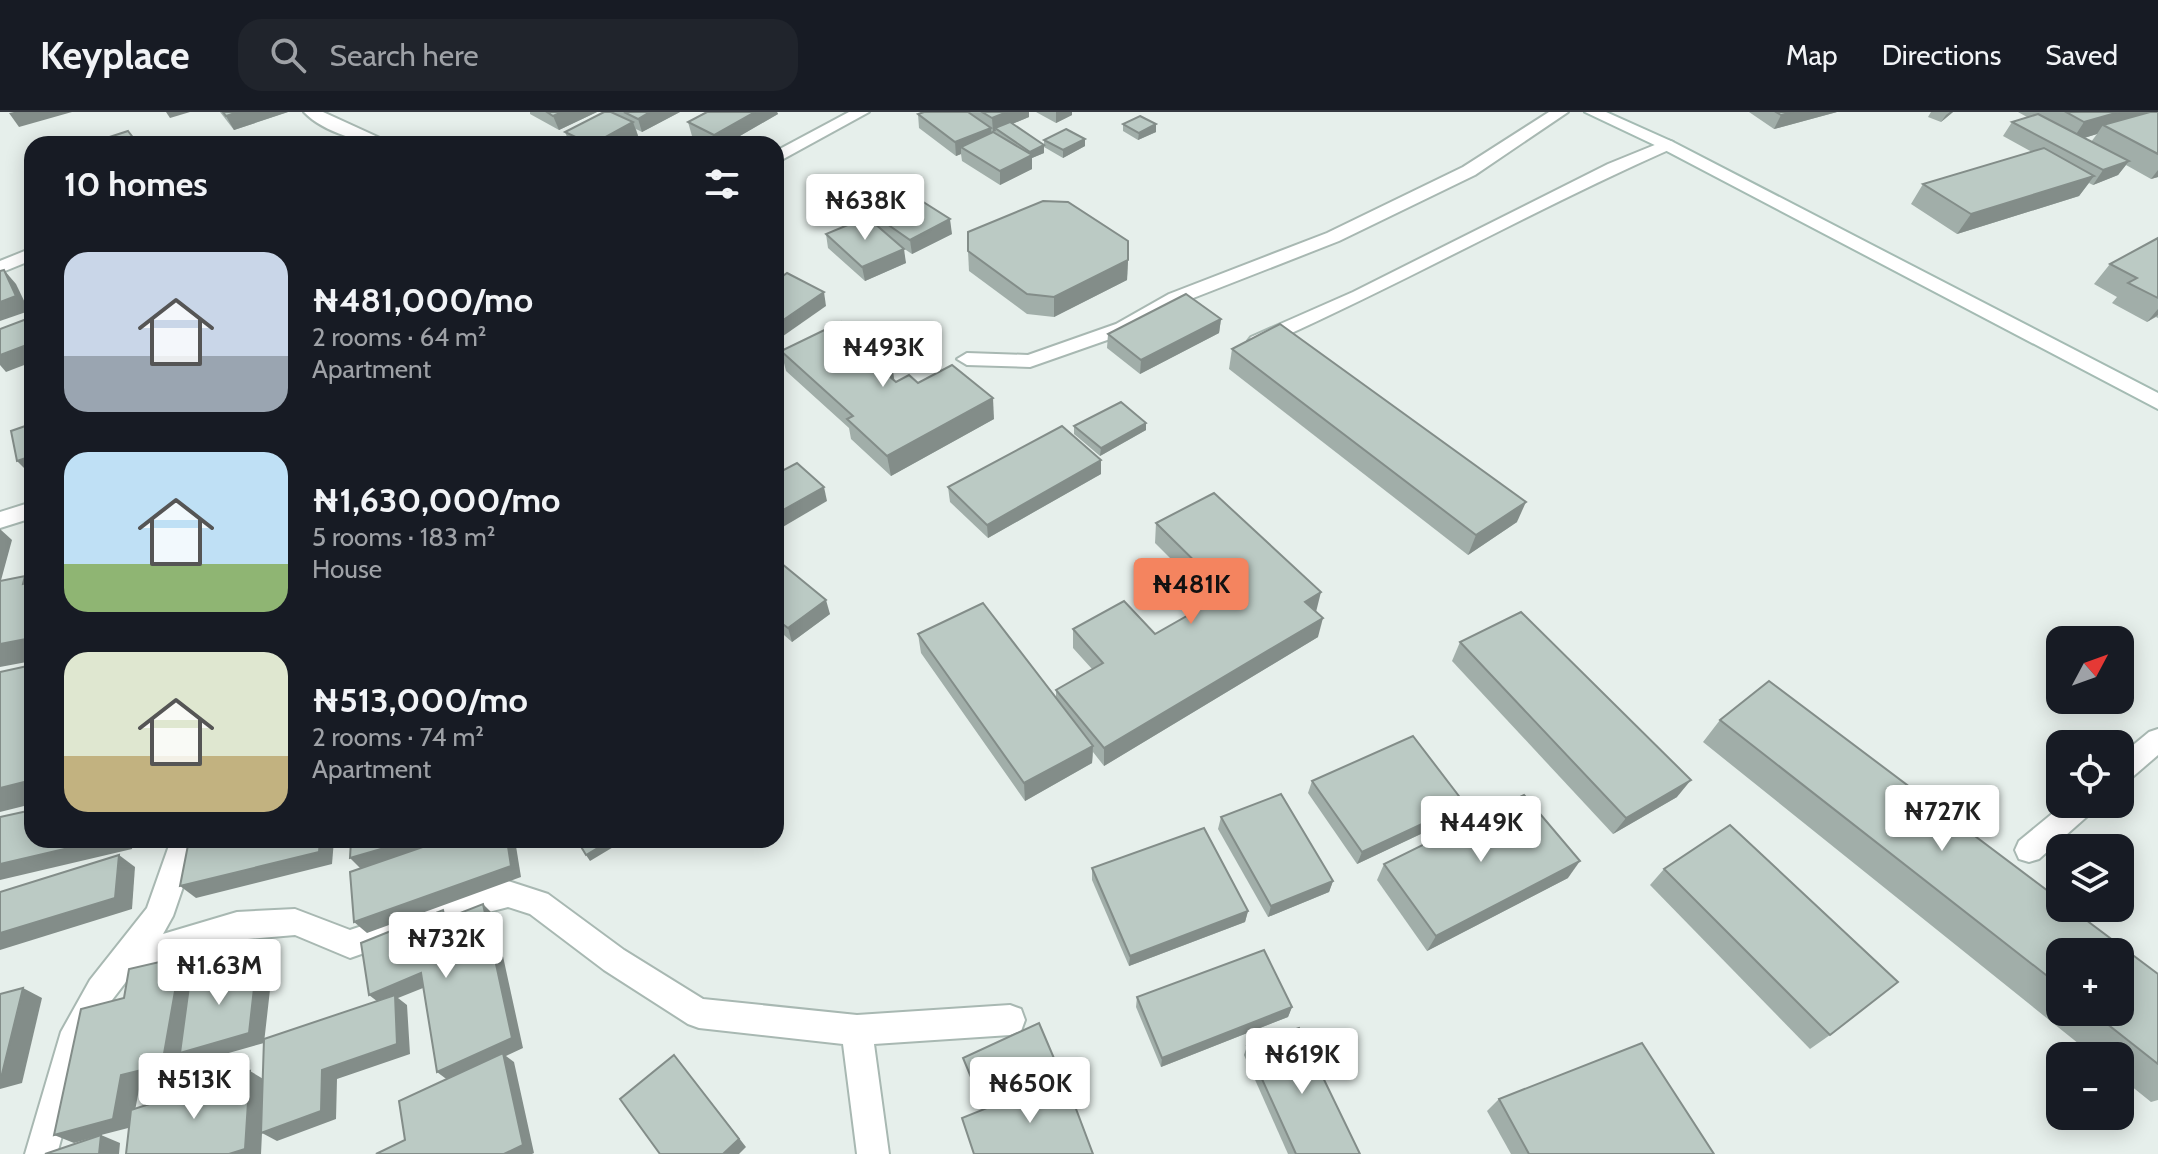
<!DOCTYPE html>
<meta charset="utf-8">
<style>
body{margin:0;font-family:Cabin,sans-serif;background:#20242c;color:#f1f3f6;height:100vh;display:flex;flex-direction:column;font-size:30px;white-space:nowrap}
*{box-sizing:border-box;margin:0}
p{font-size:26px;color:#9ea1a6}
.icon{flex:none;width:44px;height:44px;fill:none;stroke:currentColor;stroke-width:2;stroke-linecap:round;stroke-linejoin:round}
.map{position:relative;flex:1;overflow:hidden}
.details{position:absolute;left:24px;top:24px;width:760px;height:712px;display:flex;flex-direction:column;background:#171b24;border-radius:24px;box-shadow:0 4px 20px #0003}
.details>*{flex:none}
.needle{width:52px;rotate:49deg}
.controls{position:absolute;left:2046px;top:514px;display:grid;gap:16px}
.controls a{display:grid;place-items:center;width:88px;height:88px;border-radius:16px;background:#171b24;box-shadow:0 4px 20px #0003;font-size:40px}
.price{position:absolute;translate:-50% -68px;padding:0 18px;border-radius:8px;background:#fff;color:#222;font-size:26px;line-height:52px;filter:drop-shadow(0 2px 4px #0008)}
.price::after{content:'';position:absolute;left:50%;top:48px;width:24px;height:18px;margin-left:-12px;background:inherit;clip-path:polygon(0 0,100% 0,50% 100%)}
.price.current{background:#f4845f;color:#111}
ul{padding:0;list-style:none}
li{display:flex;align-items:center;gap:24px;height:200px;padding:0 40px}
li span{display:grid;place-items:center;flex:none;width:224px;height:160px;border-radius:24px;color:#555}
li>.icon{margin-inline-start:auto}
span .icon{width:96px;height:96px;fill:#fffc;stroke-width:1}
li b{font-size:34px}
h2{display:flex;justify-content:space-between;align-items:center;height:96px;padding:0 40px;font-size:34px}
header{display:flex;align-items:center;gap:48px;box-sizing:border-box;height:112px;padding:0 40px;background:#171b24;border-bottom:2px solid #363941}
header strong{font-size:38px}
nav{display:flex;gap:44px;margin-inline-start:auto;font-size:28px}
.search{width:560px;height:72px;background:#20242c;display:flex;align-items:center;gap:20px;box-sizing:border-box;padding:0 28px;border-radius:24px;color:#9ea1a6;font-size:30px}
.map>svg:first-child{display:block}
.lines{fill:none;stroke-linecap:round;stroke-linejoin:round}
.minor-casing{stroke:#a8b8b2;stroke-width:4}
.secondary-casing{stroke:#a4bbb3;stroke-width:4}
.minor{fill:#fff;fill-rule:evenodd}
.secondary{fill:#fff;fill-rule:evenodd}
.wall{fill:#a1aea9;fill-rule:evenodd}
.shaded-wall{fill:#838d89}
.building{fill:#bbcac4;stroke:#838d89;stroke-width:2}
</style>
<header>
<strong>Keyplace</strong>
<div class="search"><svg class="icon" aria-label="search" viewBox="0 0 24 24"><circle cx="10" cy="10" r="6"/><path d="M15 15l6 6"/></svg>Search here</div>
<nav><a>Map</a><a>Directions</a><a>Saved</a></nav>
</header>
<div class="map">
<svg width="2158" height="1042" viewBox="0 0 2158 1042">
<rect width="100%" height="100%" fill="#e6efeb"/>
<g class="lines">
<!-- minor casing -->
<g class="minor-casing">
<g id="minor">
<path d="M304,0H323L393,32C365,32 324,21 304,0Z"/>
<path d="M849,0H869L776,51V39Z"/>
<path d="M1549,0H1568L1475,63L1339,129L1183,190L1130,220L1030,255L967,253L957,247L967,241L1028,243L1116,212L1169,182L1327,121L1463,55Z"/>
<path d="M1667,28L1673,30V36C1534,97 1403,172 1265,233H1251L1248,229L1251,225L1353,180L1608,52Z"/>
<path d="M32,136V148L0,161V149Z"/>
<path d="M32,390V406L0,416V400Z"/>
<path d="M2158,617V643L2129,668L2120,671V644L2149,620Z"/>
<path d="M2064,692H2096L2092,700L2039,747L2029,750L2019,747L2015,738L2019,729Z"/>
<path d="M171,728H199L173,804L163,822L237,800L295,797L350,818L458,782L508,769L548,782L624,838L703,887L857,903L1010,893L1021,897L1025,908L1021,919L1010,923L874,932L889,1042H857L843,932L699,916L688,912L604,858L530,802L508,795L458,808L350,846L295,823L237,828L135,858L112,888L86,936L57,1042H25L61,920L90,868L147,796Z"/>
</g>
</g>
<!-- secondary casing -->
<g class="secondary-casing">
<path id="secondary" d="M1585,0H1606L1673,30L2158,281V297L1661,36Z"/>
</g>
<!-- minor -->
<use href="#minor" class="minor"/>
<!-- secondary -->
<use href="#secondary" class="secondary"/>
</g>
<!-- wall -->
<g class="wall">
<path d="M220,0H288L234,18Z"/>
<path d="M530,0H597L559,18L530,2Z"/>
<path d="M604,0H680L642,20L636,17L638,24L623,32H570L565,20Z"/>
<path d="M707,0H777L778,2L726,32H708L692,24L688,10Z"/>
<path d="M924,0H1029V5L1012,12L1044,33V28L1085,34L1063,46L1044,35V41L1032,46V57L1000,73L962,49L961,42L956,44L919,16L918,2Z"/>
<path d="M1036,0H1072V3L1056,11Z"/>
<path d="M1749,0H1837L1774,17Z"/>
<path d="M1931,0H1953L1941,10L1928,5Z"/>
<path d="M2018,0H2158V65L2151,67L2126,53L2118,63L2093,73L2089,71L2079,84L1957,122L1911,92L1923,72L2032,40L2003,24L2012,10L2027,5ZM2097,22L2091,30L2084,26Z"/>
<path d="M1123,12L1156,20L1138,28L1123,19Z"/>
<path d="M877,105L952,122L912,142L900,134L906,151L865,169L828,136L826,122L879,115Z"/>
<path d="M2158,126V206L2156,205L2147,210L2112,191L2117,185L2094,172L2110,152Z"/>
<path d="M968,139L1128,148L1127,168L1054,205L1027,202L969,159Z"/>
<path d="M1221,207L1219,221L1140,262L1107,236L1108,222Z"/>
<path d="M1232,237L1517,410L1468,443L1229,257Z"/>
<path d="M781,239L892,253L894,268L896,270L918,271L994,307L891,364L851,327L849,316L786,259Z"/>
<path d="M1074,314L1146,318L1100,344L1074,322Z"/>
<path d="M1101,362L988,426L950,390L948,375Z"/>
<path d="M1156,411L1316,500L1318,525L1104,654L1093,640L1092,651L1025,689L921,541L918,522L1056,586V578L1092,557L1073,536V517L1155,522L1213,489L1155,431Z"/>
<path d="M776,447L830,502L792,530L776,516Z"/>
<path d="M1460,530L1677,685L1613,722L1452,549Z"/>
<path d="M1720,608L2158,862V988L2151,990L2120,965V944H2094L1703,630ZM2060,840L2120,900H2060Z"/>
<path d="M1312,669L1459,704L1357,752L1308,681Z"/>
<path d="M1221,705L1333,769L1329,780L1268,805L1218,717Z"/>
<path d="M1384,752L1568,766L1427,839L1377,768Z"/>
<path d="M1092,756L1248,799L1245,810L1129,854L1092,768Z"/>
<path d="M1664,757L1830,923L1810,937L1650,773Z"/>
<path d="M1137,885L1292,895L1288,905L1161,955L1136,895Z"/>
<path d="M1247,934L1360,1042H1288L1244,943Z"/>
<path d="M1499,987L1714,1042H1511L1487,999Z"/>
</g>
<!-- shaded-wall -->
<g class="shaded-wall">
<path d="M14,0H72L19,15L9,1Z"/>
<path d="M166,0H190L170,6Z"/>
<path d="M238,0H288L234,18L226,4Z"/>
<path d="M562,0H597L559,18L553,4Z"/>
<path d="M650,0H680L642,20L638,7Z"/>
<path d="M755,0H777L778,2L726,32H717L714,23Z"/>
<path d="M1007,0H1029V5L998,18L995,16L996,19L993,20L992,6Z"/>
<path d="M1056,0H1072V3L1056,11Z"/>
<path d="M1793,0H1837L1774,17L1781,3Z"/>
<path d="M1950,0H1953L1941,10L1946,3Z"/>
<path d="M2119,0H2158L2103,13L2097,22L2071,30L2084,10Z"/>
<path d="M633,10L638,24L623,32H593Z"/>
<path d="M1156,12V20L1138,28L1139,21Z"/>
<path d="M991,16L992,30L961,35V42L956,44L955,30Z"/>
<path d="M1085,27V34L1063,46V38Z"/>
<path d="M1044,33V41L1032,46V57L1000,73V59L1030,44V40Z"/>
<path d="M2129,49L2118,63L2093,73L2103,58Z"/>
<path d="M2158,58V65L2151,67Z"/>
<path d="M2094,64L2079,84L1957,122L1971,102Z"/>
<path d="M950,107L952,122L912,142L910,128Z"/>
<path d="M904,137L906,151L865,169L862,155Z"/>
<path d="M1128,148L1127,168L1054,205V185Z"/>
<path d="M4,158L16,172L29,199L0,209V190Z"/>
<path d="M824,180L826,194L776,229V213Z"/>
<path d="M2158,197V203L2147,210Z"/>
<path d="M1221,207L1219,221L1140,262L1141,248Z"/>
<path d="M32,231V250L6,260L0,253V243Z"/>
<path d="M892,253L895,273L882,258Z"/>
<path d="M993,286L994,307L891,364L887,344Z"/>
<path d="M1146,311V318L1100,344L1101,336Z"/>
<path d="M32,344V363H31L17,349Z"/>
<path d="M1101,348V362L988,426L987,413Z"/>
<path d="M824,375L827,389L776,419V402Z"/>
<path d="M1526,390L1517,410L1468,443L1476,423Z"/>
<path d="M0,417L12,428L0,472Z"/>
<path d="M25,464L32,470L23,472Z"/>
<path d="M1321,480L1316,500L1305,490Z"/>
<path d="M826,488L830,502L792,530L788,516Z"/>
<path d="M1323,506L1318,525L1104,654V636Z"/>
<path d="M32,511V549L0,555V532Z"/>
<path d="M32,602V619L26,614L28,603Z"/>
<path d="M1093,634L1092,651L1025,689L1024,671Z"/>
<path d="M32,668V692L0,700V676Z"/>
<path d="M1691,668L1677,685L1613,722L1626,706Z"/>
<path d="M1465,692L1459,704L1357,752L1362,740Z"/>
<path d="M103,728H133L132,737L0,768V752Z"/>
<path d="M320,728H334L332,752L196,786L180,774Z"/>
<path d="M412,728H446L362,758L350,746Z"/>
<path d="M507,728H515L521,765L367,821L354,810Z"/>
<path d="M611,728H625L590,749L586,743Z"/>
<path d="M119,743L135,755L132,797L0,838V821Z"/>
<path d="M1580,749L1568,766L1427,839L1436,824Z"/>
<path d="M1333,769L1329,780L1268,805L1271,794Z"/>
<path d="M483,792L494,803L523,936L506,944L514,950L534,1041L532,1042H504L449,969L437,960Z"/>
<path d="M1248,799L1245,810L1129,854L1130,844Z"/>
<path d="M181,845L197,855L183,940L257,849L272,860L264,931L197,950L183,943L179,962L140,972L132,1015L101,1023L120,1031L119,1042H99L101,1023L74,1031L54,1023L121,963Z"/>
<path d="M421,861L433,872L398,886L407,893L410,942L337,967L336,1007L277,1029L262,1021L261,1042H229L250,959L265,968L322,958L382,893L369,883Z"/>
<path d="M23,876L42,886L22,971L0,977V963Z"/>
<path d="M1292,895L1288,905L1161,955L1162,946Z"/>
<path d="M674,943L746,1035L739,1042H723Z"/>
<path d="M1056,951L1057,956L981,992L980,987Z"/>
</g>
<!-- building -->
<g class="building">
<path d="M223,0H238L226,4Z"/>
<path d="M547,0H562L553,4Z"/>
<path d="M604,0H611L633,10L593,32H590L565,20Z"/>
<path d="M624,0H650L638,7Z"/>
<path d="M707,0H755L714,23L688,10Z"/>
<path d="M924,0H968L991,16L955,30L918,2Z"/>
<path d="M982,0H1007L992,6Z"/>
<path d="M1776,0H1793L1781,3Z"/>
<path d="M2066,0H2119L2084,10Z"/>
<path d="M2150,0H2158V42L2103,13Z"/>
<path d="M2038,2L2129,49L2103,58L2012,10Z"/>
<path d="M1140,4L1156,12L1139,21L1123,12Z"/>
<path d="M1010,10L1044,33L1030,40L995,16Z"/>
<path d="M1066,17L1085,27L1063,38L1044,28Z"/>
<path d="M128,19L138,32H88Z"/>
<path d="M993,20L1032,43L1000,59L961,35Z"/>
<path d="M2044,36L2094,64L1971,102L1923,72Z"/>
<path d="M917,86L950,107L910,128L877,105Z"/>
<path d="M1043,89L1068,90L1128,129V148L1054,185L1027,182L968,139V120Z"/>
<path d="M867,105L904,137L862,155L826,122Z"/>
<path d="M2158,126V186L2128,171L2137,166L2110,152Z"/>
<path d="M4,158L16,184L0,190V159Z"/>
<path d="M787,161L824,180L776,213V169Z"/>
<path d="M1186,182L1221,207L1141,248L1108,222Z"/>
<path d="M32,205V231L0,243V217Z"/>
<path d="M841,210L892,253L882,258L896,270L909,263L918,271L952,253L993,286L887,344L847,307L853,304L781,239Z"/>
<path d="M1280,212L1526,390L1476,423L1232,237Z"/>
<path d="M32,287V344L17,349L11,319L31,312L26,289Z"/>
<path d="M1121,290L1146,311L1101,336L1074,314Z"/>
<path d="M1062,314L1101,348L987,413L948,375Z"/>
<path d="M797,351L824,375L776,402V362Z"/>
<path d="M1214,381L1321,480L1305,490L1323,506L1104,636L1056,578L1103,551L1073,517L1124,489L1155,522L1227,481L1156,411Z"/>
<path d="M776,447L826,488L788,516L776,507Z"/>
<path d="M25,464L23,472L32,470V511L26,527L0,532V469Z"/>
<path d="M983,491L1093,634L1024,671L918,522Z"/>
<path d="M1521,500L1691,668L1626,706L1460,530Z"/>
<path d="M32,553V602L28,603L26,614L32,613V668L0,676V560Z"/>
<path d="M1769,569L2060,788V796H2070L2158,862V952L2092,900H2120V840H2060V874L1720,608Z"/>
<path d="M1413,624L1465,692L1362,740L1312,669Z"/>
<path d="M1281,682L1333,769L1271,794L1221,705Z"/>
<path d="M1524,683L1580,749L1436,824L1384,752Z"/>
<path d="M32,698V728H103L0,752V705Z"/>
<path d="M1730,713L1898,870L1830,923L1664,757Z"/>
<path d="M1204,716L1248,799L1130,844L1092,756Z"/>
<path d="M189,728H320L319,740L180,774Z"/>
<path d="M351,728H412L350,746Z"/>
<path d="M443,728H507L511,754L354,810L350,760Z"/>
<path d="M577,728H611L586,743Z"/>
<path d="M119,743L115,786L0,821V780Z"/>
<path d="M483,792L512,926L437,960L421,861L369,883L361,831L443,798L445,807Z"/>
<path d="M1264,838L1292,895L1162,946L1137,885Z"/>
<path d="M181,845L162,953L121,963L113,1007L54,1023L81,897L124,886L129,857Z"/>
<path d="M257,849L249,921L180,941L190,867Z"/>
<path d="M23,876L2,962L0,963V882Z"/>
<path d="M395,883L397,932L322,958L321,999L261,1021L264,927Z"/>
<path d="M1039,911L1056,951L980,987L963,946Z"/>
<path d="M1299,916L1360,1042H1296L1247,934Z"/>
<path d="M1642,931L1714,1042H1529L1499,987Z"/>
<path d="M503,941L523,1033L504,1042H376L405,1028L399,989Z"/>
<path d="M674,943L739,1027L723,1042H660L620,987Z"/>
<path d="M250,959L245,1037L229,1042H126L131,998Z"/>
<path d="M1064,965L1093,1042H974L962,1006Z"/>
<path d="M101,1023L99,1042H45Z"/>
</g>
</svg>
<div class="controls">
<a><svg class="needle" viewBox="-14 -14 28 28"><path d="M0-13l5 13h-10z" fill="#e53935"/><path d="M0 13l5-13h-10z" fill="#9ea1a6"/></svg></a>
<a><svg class="icon" aria-label="locate" viewBox="0 0 24 24"><circle cx="12" cy="12" r="6"/><path d="M12 2v4M12 18v4M2 12h4M18 12h4"/></svg></a>
<a><svg class="icon" aria-label="layers" viewBox="0 0 24 24"><path d="M12 4l9 5-9 5-9-5zM3 14l9 5 9-5"/></svg></a>
<a>+</a>
<a>−</a>
</div>
<b class="price" style="left:865px;top:130px">₦638K</b>
<b class="price" style="left:883px;top:277px">₦493K</b>
<b class="price current" style="left:1191px;top:514px">₦481K</b>
<b class="price" style="left:1942px;top:741px">₦727K</b>
<b class="price" style="left:1481px;top:752px">₦449K</b>
<b class="price" style="left:446px;top:868px">₦732K</b>
<b class="price" style="left:219px;top:895px">₦1.63M</b>
<b class="price" style="left:1302px;top:984px">₦619K</b>
<b class="price" style="left:194px;top:1009px">₦513K</b>
<b class="price" style="left:1030px;top:1013px">₦650K</b>
<section class="details">
<h2>10 homes<svg class="icon" aria-label="filters" viewBox="0 0 24 24"><path d="M4 7h16M4 17h16"/><circle cx="9" cy="7" r="2"/><circle cx="15" cy="17" r="2"/></svg></h2>
<ul>
<li><span style="background:linear-gradient(#c9d6e8 65%,#9aa5b1 0)"><svg class="icon" aria-label="home" viewBox="0 0 24 24"><path d="M3 11l9-7 9 7M6 9v11h12V9"/></svg></span><div><b>₦481,000/mo</b><p>2 rooms · 64 m²</p><p>Apartment</p></div></li>
<li><span style="background:linear-gradient(#bfe0f5 70%,#8fb573 0)"><svg class="icon" aria-label="home" viewBox="0 0 24 24"><path d="M3 11l9-7 9 7M6 9v11h12V9"/></svg></span><div><b>₦1,630,000/mo</b><p>5 rooms · 183 m²</p><p>House</p></div></li>
<li><span style="background:linear-gradient(#dfe7d0 65%,#c2b280 0)"><svg class="icon" aria-label="home" viewBox="0 0 24 24"><path d="M3 11l9-7 9 7M6 9v11h12V9"/></svg></span><div><b>₦513,000/mo</b><p>2 rooms · 74 m²</p><p>Apartment</p></div></li>
</ul>
</section>
</div>
